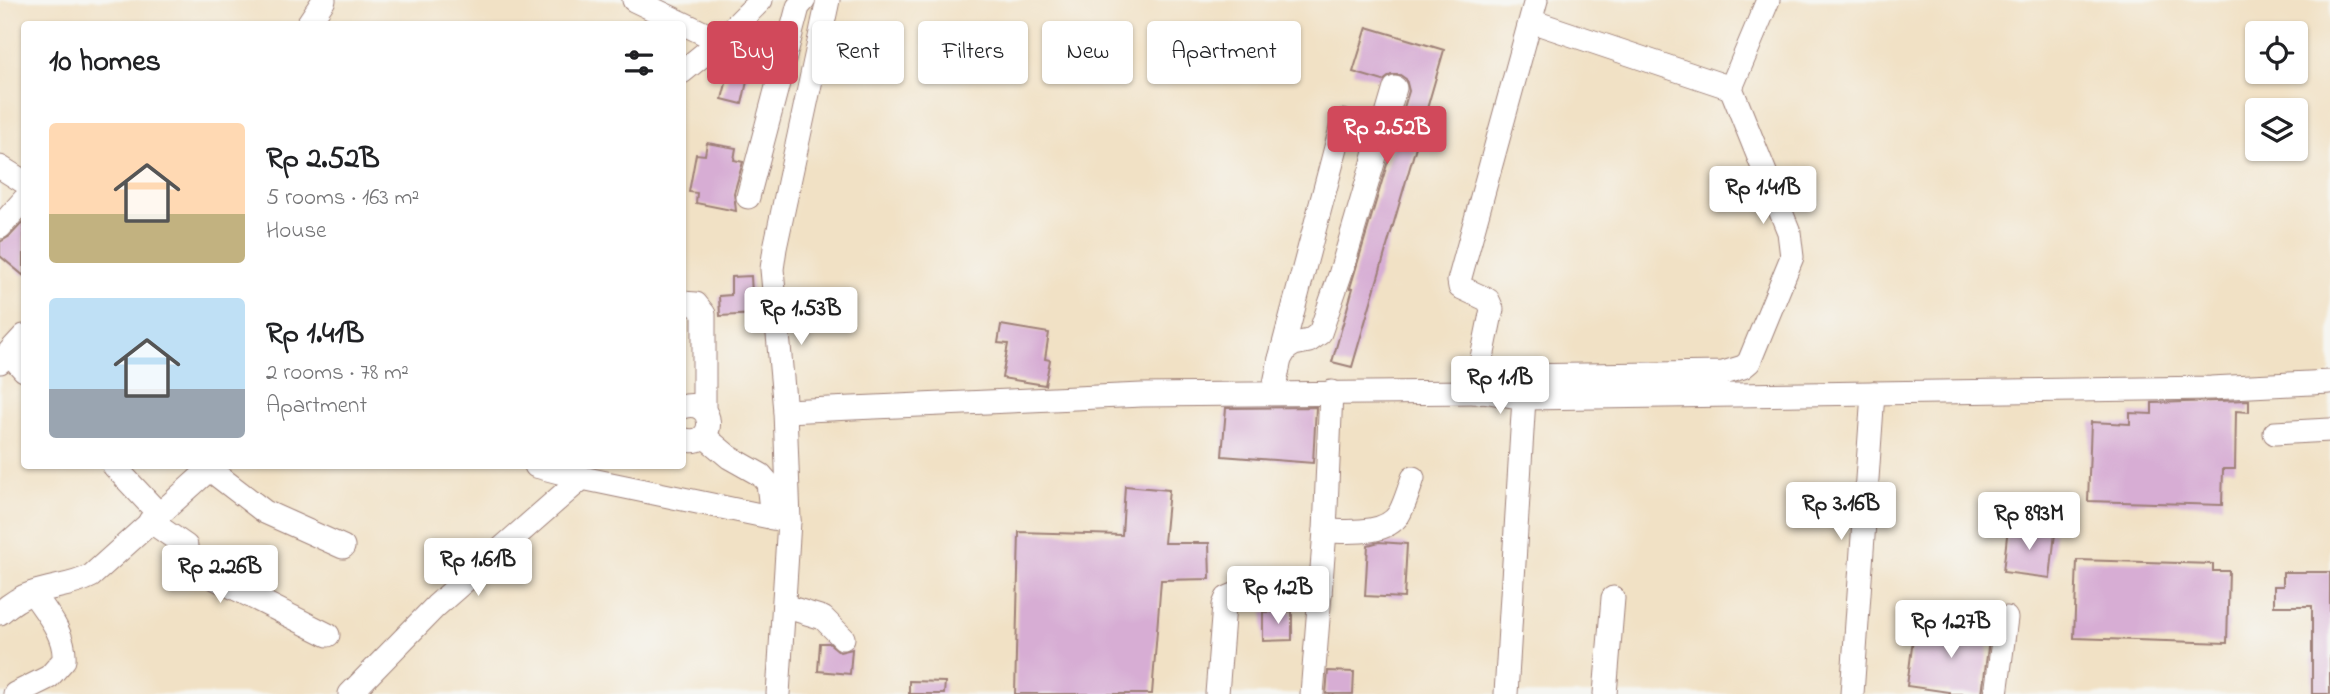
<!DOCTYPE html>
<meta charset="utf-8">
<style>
body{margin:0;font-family:"Indie Flower",sans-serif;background:#f2f2f2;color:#202124;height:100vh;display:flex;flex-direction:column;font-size:26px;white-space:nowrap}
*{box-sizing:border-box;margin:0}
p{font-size:23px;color:#757577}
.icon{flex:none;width:38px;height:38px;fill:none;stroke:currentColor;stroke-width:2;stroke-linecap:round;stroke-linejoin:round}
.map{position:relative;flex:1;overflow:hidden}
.drawer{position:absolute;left:21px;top:21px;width:665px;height:448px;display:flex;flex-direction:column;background:#fff;border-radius:7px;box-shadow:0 2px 5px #0004}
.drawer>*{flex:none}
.banner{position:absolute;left:707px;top:21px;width:665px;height:63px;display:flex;gap:14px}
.tools{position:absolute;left:2245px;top:21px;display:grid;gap:14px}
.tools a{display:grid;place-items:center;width:63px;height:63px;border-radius:7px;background:#fff;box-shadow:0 2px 5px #0004;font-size:35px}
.price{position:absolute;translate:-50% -60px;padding:0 16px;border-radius:7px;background:#fff;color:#222;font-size:23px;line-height:46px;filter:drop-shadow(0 2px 4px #0008)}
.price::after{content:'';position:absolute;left:50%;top:42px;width:21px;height:16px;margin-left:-10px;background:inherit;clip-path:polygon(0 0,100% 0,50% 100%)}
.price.on{background:#d1495b;color:#fff}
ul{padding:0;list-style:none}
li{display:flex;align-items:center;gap:21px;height:175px;padding:0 28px}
li span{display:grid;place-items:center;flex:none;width:196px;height:140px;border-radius:7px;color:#555}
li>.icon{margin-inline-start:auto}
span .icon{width:84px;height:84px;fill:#fffc;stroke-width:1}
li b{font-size:30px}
h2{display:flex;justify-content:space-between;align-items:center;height:84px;padding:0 28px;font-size:30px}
.pill{padding:0 24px;border-radius:7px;background:#fff;box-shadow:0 2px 5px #0004;font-size:24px;line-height:63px}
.pill.on{background:#d1495b;color:#fff}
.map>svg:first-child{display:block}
.building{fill:#d7add4}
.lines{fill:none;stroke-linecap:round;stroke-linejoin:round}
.minor-casing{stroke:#9e8078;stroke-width:25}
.minor{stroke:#fff;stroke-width:23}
</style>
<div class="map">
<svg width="2330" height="694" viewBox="0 0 2330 694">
<rect width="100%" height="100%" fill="#f6f6f2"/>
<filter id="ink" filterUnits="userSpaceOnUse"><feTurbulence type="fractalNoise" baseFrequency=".0143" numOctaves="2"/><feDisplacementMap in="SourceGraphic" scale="14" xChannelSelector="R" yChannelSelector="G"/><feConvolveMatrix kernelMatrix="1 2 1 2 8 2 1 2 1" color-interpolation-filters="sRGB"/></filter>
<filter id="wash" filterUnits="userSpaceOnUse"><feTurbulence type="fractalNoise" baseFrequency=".00686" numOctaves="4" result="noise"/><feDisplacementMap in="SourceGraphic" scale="28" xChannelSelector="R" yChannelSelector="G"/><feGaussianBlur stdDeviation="1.57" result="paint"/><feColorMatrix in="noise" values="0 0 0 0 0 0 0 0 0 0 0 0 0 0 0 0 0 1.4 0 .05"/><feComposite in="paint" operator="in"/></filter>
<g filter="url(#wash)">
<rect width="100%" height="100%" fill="#f1e1c5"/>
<g id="blocks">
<!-- building -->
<g class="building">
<path d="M1367,27L1444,50L1352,367L1332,362L1353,288H1350L1409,91L1406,79L1400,75H1391L1383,81L1353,72Z"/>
<path d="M731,64L750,68L742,104L722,99Z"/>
<path d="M707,143L736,148L734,160L743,162L734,193L736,211L696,203L697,193L689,192L696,154L705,155Z"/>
<path d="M24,221V276L0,256V242L10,236Z"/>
<path d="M751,276L752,294H755L756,314L720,316L719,296L731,295V277Z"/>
<path d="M1001,325L1049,333L1045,359L1050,360L1045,385L1002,378L1008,344L998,343Z"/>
<path d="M2249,400V412L2236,411L2235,469H2223L2222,505L2088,501L2091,422L2130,424V413L2152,414V403Z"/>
<path d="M1316,407L1313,463L1222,456L1226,408Z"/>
<path d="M1125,486L1169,490L1164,543H1209L1210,579L1161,580L1152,694H1015L1019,532L1122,535Z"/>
<path d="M2008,527L2055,533L2050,578L2003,572Z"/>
<path d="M1379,542L1407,544L1404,598L1365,596L1368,545Z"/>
<path d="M2077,560L2213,564V571H2229L2227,643L2074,638Z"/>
<path d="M2283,572H2330V694H2312V606H2274V586H2283Z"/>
<path d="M1292,611V640L1263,641V612Z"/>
<path d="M1958,620L1991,625L1982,694H1949V692L1907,686L1914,631L1956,637Z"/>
<path d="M820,643H829L840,652L852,649L850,674L818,671Z"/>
<path d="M1328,671L1354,672L1353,694H1326Z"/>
<path d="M909,681L945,682L944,694H909Z"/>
</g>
</g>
</g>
<g filter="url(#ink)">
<use href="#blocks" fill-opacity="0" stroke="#9e8078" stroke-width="2"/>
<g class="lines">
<!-- minor casing -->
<g class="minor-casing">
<g id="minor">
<path d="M634,0L720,41"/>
<path d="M1531,21L1731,88"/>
<path d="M308,24L324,0"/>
<path d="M682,72L720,41L761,0"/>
<path d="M0,167L24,182"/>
<path d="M748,197L798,7L804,0"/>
<path d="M0,227L24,200"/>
<path d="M682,303L696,304L704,314V410"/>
<path d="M9,353L24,370"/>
<path d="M1280,359L1343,121"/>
<path d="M0,362L24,336"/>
<path d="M1483,391L1524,398L2211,388L2330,382"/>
<path d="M1475,392L1492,309L1488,300L1460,287L1459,281L1536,0"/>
<path d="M1273,393L1280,359L1286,349L1294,344L1309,341L1320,333L1340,275L1395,88"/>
<path d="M682,407C717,396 718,451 682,439"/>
<path d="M785,411L1142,395L1475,392L1483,391L1496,381L1516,376L1723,373L1743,367L1749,362L1792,257L1789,232L1731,88L1768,0"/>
<path d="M2275,433L2330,430"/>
<path d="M704,436L729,457L761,475L768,483L772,518"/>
<path d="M114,466L159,514"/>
<path d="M536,466L582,478L789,521"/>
<path d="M209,469L265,512L343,547"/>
<path d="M150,521L186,546V559L189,565L328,635"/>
<path d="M1325,531C1347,531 1385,536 1399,514C1405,504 1409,489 1413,478"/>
<path d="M784,606L823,618L843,638"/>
<path d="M0,613C10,604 20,597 33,593C53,586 72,586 91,576L213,466"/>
<path d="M15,694L49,677L64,660C66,635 46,612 33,593"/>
<path d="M350,694L436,606L582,478"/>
<path d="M778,694L789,521L785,411L772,269L775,248L828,0"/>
<path d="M1217,694L1224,605L1227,598L1234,595L1320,594"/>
<path d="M1312,694L1325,531L1331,392"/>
<path d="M1506,694L1524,398"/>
<path d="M1605,694L1613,598"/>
<path d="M1852,694L1873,393"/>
<path d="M1996,694L2006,618"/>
</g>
</g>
<!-- minor -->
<use href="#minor" class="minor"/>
</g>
</g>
</svg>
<div class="tools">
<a><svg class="icon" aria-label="locate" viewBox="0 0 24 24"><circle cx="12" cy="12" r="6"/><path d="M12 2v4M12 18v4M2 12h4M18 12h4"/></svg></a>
<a><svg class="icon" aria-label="layers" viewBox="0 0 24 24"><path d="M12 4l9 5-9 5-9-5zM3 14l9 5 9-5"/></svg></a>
</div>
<b class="price on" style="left:1387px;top:166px">Rp 2.52B</b>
<b class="price" style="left:1763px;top:226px">Rp 1.41B</b>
<b class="price" style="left:801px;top:347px">Rp 1.53B</b>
<b class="price" style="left:1500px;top:416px">Rp 1.1B</b>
<b class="price" style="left:1841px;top:542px">Rp 3.16B</b>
<b class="price" style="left:2029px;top:552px">Rp 893M</b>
<b class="price" style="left:478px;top:598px">Rp 1.61B</b>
<b class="price" style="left:220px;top:605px">Rp 2.26B</b>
<b class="price" style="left:1278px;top:626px">Rp 1.2B</b>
<b class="price" style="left:1951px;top:660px">Rp 1.27B</b>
<div class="banner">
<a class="pill on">Buy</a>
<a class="pill">Rent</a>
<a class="pill">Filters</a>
<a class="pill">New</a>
<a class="pill">Apartment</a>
</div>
<section class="drawer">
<h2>10 homes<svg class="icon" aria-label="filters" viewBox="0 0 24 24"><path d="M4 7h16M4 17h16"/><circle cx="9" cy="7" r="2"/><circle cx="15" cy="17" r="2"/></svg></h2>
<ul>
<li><span style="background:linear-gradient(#ffd9b3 65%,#c2b280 0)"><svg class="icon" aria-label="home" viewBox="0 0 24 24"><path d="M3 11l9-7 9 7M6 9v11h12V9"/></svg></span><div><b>Rp 2.52B</b><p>5 rooms · 163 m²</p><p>House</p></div></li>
<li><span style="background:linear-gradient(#bfe0f5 65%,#9aa5b1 0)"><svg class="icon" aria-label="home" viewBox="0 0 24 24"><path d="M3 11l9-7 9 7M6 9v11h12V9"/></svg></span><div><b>Rp 1.41B</b><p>2 rooms · 78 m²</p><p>Apartment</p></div></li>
</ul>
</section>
</div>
